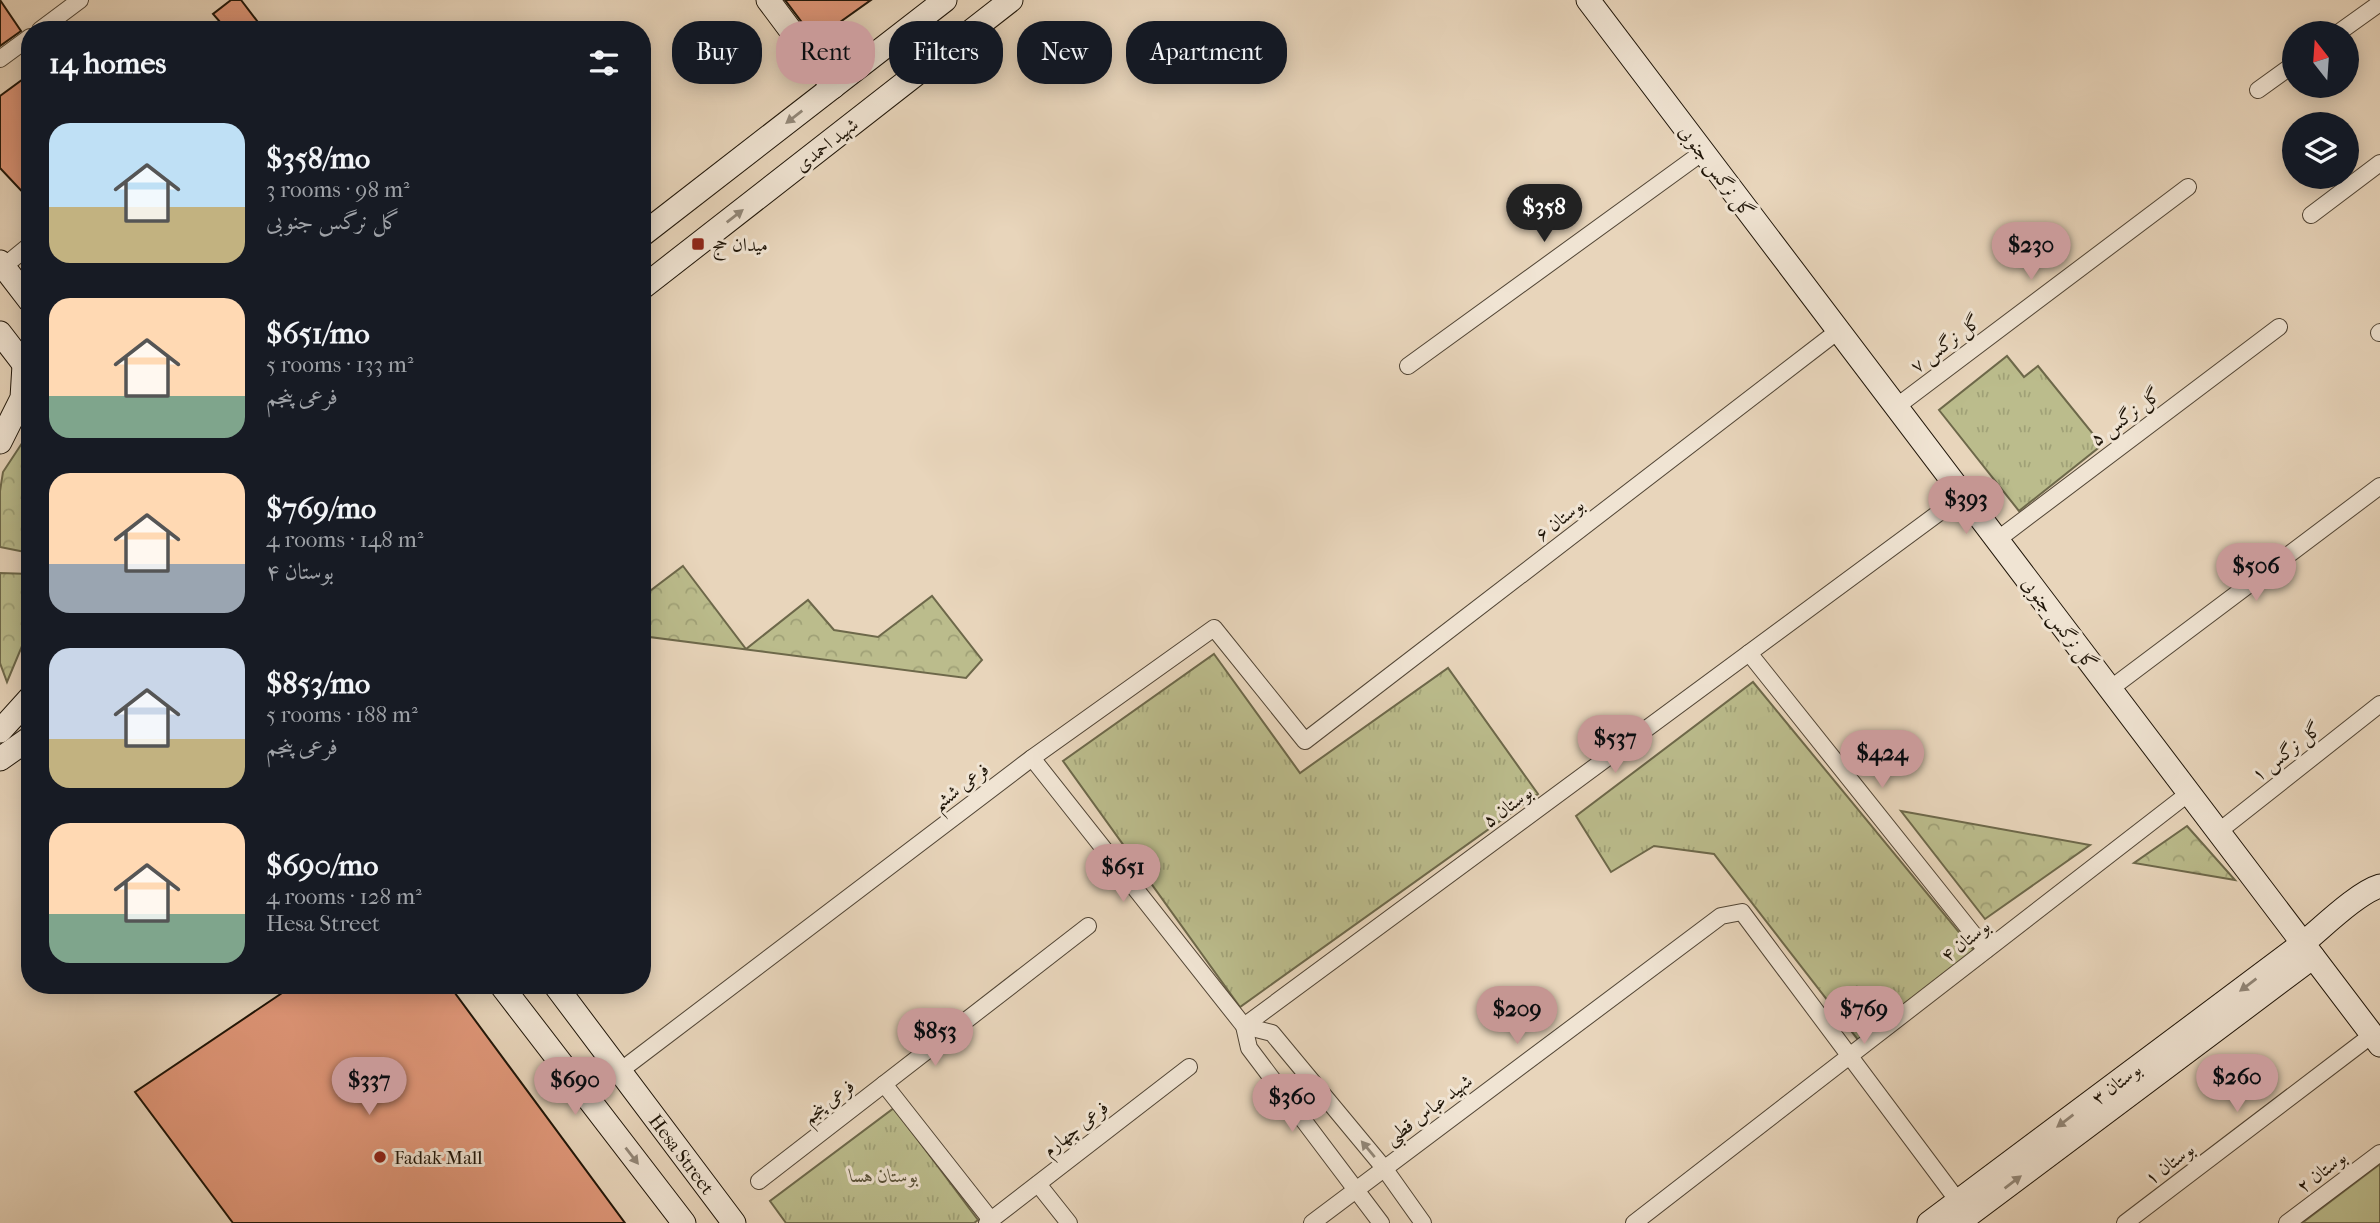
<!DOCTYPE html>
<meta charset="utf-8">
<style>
body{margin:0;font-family:"IM FELL French Canon",Amiri,serif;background:#242831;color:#f1f3f6;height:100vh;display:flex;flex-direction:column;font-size:26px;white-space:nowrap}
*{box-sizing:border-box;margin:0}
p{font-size:23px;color:#9ea1a6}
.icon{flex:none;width:38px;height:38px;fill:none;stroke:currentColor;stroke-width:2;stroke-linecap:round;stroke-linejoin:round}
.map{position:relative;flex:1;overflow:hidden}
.drawer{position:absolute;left:21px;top:21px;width:630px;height:973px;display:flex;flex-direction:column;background:#171b24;border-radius:28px;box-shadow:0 4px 18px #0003}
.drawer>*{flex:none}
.top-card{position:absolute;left:672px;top:21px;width:665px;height:63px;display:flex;gap:14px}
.needle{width:46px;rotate:343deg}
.fabs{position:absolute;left:2282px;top:21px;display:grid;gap:14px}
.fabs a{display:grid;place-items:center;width:77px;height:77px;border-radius:50%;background:#171b24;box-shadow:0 4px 18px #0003;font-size:35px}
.price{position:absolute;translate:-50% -60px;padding:0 16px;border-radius:24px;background:#c59692;color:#111;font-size:23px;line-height:46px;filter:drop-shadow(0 2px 4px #0008)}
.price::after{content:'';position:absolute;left:50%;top:42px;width:21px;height:16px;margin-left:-10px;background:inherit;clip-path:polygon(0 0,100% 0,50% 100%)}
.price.selected{background:#222;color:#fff}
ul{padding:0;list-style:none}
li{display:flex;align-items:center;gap:21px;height:175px;padding:0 28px}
li span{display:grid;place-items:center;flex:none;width:196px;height:140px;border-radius:21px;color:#555}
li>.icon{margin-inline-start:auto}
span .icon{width:84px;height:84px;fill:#fffc;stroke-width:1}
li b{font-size:30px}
h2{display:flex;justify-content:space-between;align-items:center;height:84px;padding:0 28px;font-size:30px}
.pill{padding:0 24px;border-radius:28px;background:#171b24;box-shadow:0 4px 18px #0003;font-size:24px;line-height:63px}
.pill.selected{background:#c59692;color:#111}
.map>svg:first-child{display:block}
.grass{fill:#bbbc8c;stroke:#6d684a;stroke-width:2}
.forest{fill:url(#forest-crowns);stroke:#6d684a;stroke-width:2}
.park{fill:url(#park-tufts);stroke:#6d684a;stroke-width:2}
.building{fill:#e09779;stroke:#1f1508;stroke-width:2}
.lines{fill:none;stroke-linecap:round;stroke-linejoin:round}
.street-casing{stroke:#514535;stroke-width:18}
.secondary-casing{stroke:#1f1508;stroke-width:25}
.street{stroke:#f0e4d3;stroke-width:16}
.secondary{stroke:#f0e4d3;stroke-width:23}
.oneway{fill:#928778}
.poi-dot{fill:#8f2418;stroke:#f0e4d3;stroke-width:2.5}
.labels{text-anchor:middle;stroke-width:6;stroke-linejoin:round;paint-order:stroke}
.street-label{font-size:19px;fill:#1f1508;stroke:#f0e4d3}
.poi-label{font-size:19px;fill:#1f1508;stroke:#f0e4d3;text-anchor:start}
.park-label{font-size:19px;font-style:italic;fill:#564f36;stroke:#f0e4d3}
</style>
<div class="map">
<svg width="2380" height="1223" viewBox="0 0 2380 1223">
<defs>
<pattern id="forest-crowns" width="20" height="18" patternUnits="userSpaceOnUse" patternTransform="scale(1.75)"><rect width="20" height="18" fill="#bbbc8c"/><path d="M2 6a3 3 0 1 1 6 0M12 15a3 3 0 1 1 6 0" fill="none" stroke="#a0a177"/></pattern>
<pattern id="park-tufts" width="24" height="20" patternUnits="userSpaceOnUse" patternTransform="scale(1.75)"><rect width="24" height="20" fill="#bbbc8c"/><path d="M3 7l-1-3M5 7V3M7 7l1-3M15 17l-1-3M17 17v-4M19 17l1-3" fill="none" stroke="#a0a177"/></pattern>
</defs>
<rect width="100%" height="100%" fill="#e8d5bb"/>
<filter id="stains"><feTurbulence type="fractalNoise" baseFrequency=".00286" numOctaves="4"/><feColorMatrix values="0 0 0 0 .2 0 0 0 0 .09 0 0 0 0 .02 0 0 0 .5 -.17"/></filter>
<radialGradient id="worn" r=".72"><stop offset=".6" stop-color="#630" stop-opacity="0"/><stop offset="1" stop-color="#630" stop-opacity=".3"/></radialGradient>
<!-- grass -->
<path class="grass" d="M2380,1164V1223H2302Z"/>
<!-- forest -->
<g class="forest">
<path d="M30,431V553L0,547V491L3,472Z"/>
<path d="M683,566L746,649L808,600L834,630L878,637L932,596L982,660L966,678L642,636V597Z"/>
<path d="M0,573L30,574V627L7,682L0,663Z"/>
<path d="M1901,811L2090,845L1985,919Z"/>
<path d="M2187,826L2235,880L2134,863Z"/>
</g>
<!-- park -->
<g class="park">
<path d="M2007,356L2024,377L2038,366L2102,445L2019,511L1939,410Z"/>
<path d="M1214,654L1300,773L1448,668L1538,794L1240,1007L1063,761Z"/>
<path d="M1753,682L1977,954L1859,1041L1714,854L1654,846L1611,872L1576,816Z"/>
<path d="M894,1108L978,1220L974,1223H786L770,1201Z"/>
</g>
<!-- building -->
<g class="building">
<path d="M0,0L21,31L0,46Z"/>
<path d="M231,0H241L264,30H227L213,14Z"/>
<path d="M785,0H871L819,37H813Z"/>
<path d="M30,74V200L0,168V96Z"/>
<path d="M294,985H449L625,1223H233L135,1092Z"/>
</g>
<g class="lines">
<!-- street casing -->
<g class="street-casing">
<g id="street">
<path d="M40,30L80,0"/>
<path d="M2338,33L2380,3"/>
<path d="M0,59L30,37"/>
<path d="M2258,90L2294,64"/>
<path d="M2311,215L2380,163"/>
<path d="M3,267L30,245"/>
<path d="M2379,333L2380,332"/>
<path d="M1408,366L1703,152"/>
<path d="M1896,407L2188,187"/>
<path d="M1997,540L2279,327"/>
<path d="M1749,653L1986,950"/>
<path d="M2110,689L2380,486"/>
<path d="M1032,758L1244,1026L1249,1048L1381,1223"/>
<path d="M2218,832L2380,704"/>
<path d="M1244,1026L1963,495"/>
<path d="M1244,1026L1272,1033L1384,1168L1423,1223"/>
<path d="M620,1071L1032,758L1214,628L1305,741L1838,331"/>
<path d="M884,1084L991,1220"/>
<path d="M759,1181L1088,926"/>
<path d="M1038,1184L1069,1223"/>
<path d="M987,1223L1189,1067"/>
<path d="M1312,1223L1721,916L1742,912L1958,1201"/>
<path d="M1634,1223L2189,793"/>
<path d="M2125,1223L2372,1035"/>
<path d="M2287,1223L2380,1153"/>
</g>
</g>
<!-- secondary casing -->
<g class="secondary-casing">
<g id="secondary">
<path d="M768,0L833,87"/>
<path d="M1588,0L2380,1045"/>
<path d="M642,235L945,0"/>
<path d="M0,262L30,301"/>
<path d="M642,288L1011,0"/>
<path d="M0,333L30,372"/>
<path d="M0,442L22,398L24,365"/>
<path d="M0,731L30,698"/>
<path d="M0,759L30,738"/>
<path d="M501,985L684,1223"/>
<path d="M555,985L734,1223"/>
<path d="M1929,1223L2302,944C2322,928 2357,893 2380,886"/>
<path d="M1958,1223L2313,957"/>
</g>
</g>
<!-- street -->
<use href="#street" class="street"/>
<!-- secondary -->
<use href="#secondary" class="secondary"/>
</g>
<!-- one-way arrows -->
<defs><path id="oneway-solid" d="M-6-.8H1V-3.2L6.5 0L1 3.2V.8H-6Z" transform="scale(1.75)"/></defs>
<g class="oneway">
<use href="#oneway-solid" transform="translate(794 117) rotate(142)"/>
<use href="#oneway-solid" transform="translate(735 216) rotate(-38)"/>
<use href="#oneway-solid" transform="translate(2248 985) rotate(143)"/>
<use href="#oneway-solid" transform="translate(2065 1121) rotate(143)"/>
<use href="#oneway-solid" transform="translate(1368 1149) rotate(-130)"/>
<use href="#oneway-solid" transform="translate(632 1156) rotate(52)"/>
<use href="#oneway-solid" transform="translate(2013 1182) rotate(-37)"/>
</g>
<!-- markers -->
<g class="poi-dot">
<rect x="691" y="237" width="14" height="14" rx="3.5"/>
<circle cx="380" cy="1157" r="7"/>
</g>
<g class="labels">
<!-- street labels -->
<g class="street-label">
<text transform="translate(826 144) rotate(-38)" y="7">شهید احمدی</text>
<text transform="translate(1717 171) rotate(53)" y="7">گل نرگس جنوبی</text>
<text transform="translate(1945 343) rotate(-37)" y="7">گل نرگس ۷</text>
<text transform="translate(2125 416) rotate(-37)" y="7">گل نرگس ۵</text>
<text transform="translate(1559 519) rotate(-38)" y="7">بوستان ۶</text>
<text transform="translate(2060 623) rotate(53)" y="7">گل نرگس جنوبی</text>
<text transform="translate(2286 751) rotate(-38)" y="7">گل نرگس ۱</text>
<text transform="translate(960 786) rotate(-37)" y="7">فرعی ششم</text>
<text transform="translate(1507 806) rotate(-36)" y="7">بوستان ۵</text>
<text transform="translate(1965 940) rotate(-38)" y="7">بوستان ۴</text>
<text transform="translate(2116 1083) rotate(-37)" y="7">بوستان ۳</text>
<text transform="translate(828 1101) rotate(-38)" y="7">فرعی پنجم</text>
<text transform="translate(1428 1109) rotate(-37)" y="7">شهید عباس قطبی</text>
<text transform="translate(1075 1128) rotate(-38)" y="7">فرعی چهارم</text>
<text transform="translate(682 1154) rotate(53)" y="7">Hesa Street</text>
<text transform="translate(2169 1163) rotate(-37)" y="7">بوستان ۱</text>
<text transform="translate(2321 1171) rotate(-37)" y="7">بوستان ۲</text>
</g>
<!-- poi labels -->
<g class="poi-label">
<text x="712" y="251">میدان حج</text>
<text x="394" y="1164">Fadak Mall</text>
</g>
<!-- park labels -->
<g class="park-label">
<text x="884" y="1182">بوستان هسا</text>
</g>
</g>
<rect width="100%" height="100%" filter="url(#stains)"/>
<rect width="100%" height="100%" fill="url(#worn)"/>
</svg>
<div class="fabs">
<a><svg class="needle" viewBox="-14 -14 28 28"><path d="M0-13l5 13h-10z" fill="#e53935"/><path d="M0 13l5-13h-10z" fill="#9ea1a6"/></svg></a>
<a><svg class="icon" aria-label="layers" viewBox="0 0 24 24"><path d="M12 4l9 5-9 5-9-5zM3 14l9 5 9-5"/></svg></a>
</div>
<b class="price selected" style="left:1544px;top:244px">$358</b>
<b class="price" style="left:2031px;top:282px">$230</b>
<b class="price" style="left:1966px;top:536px">$393</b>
<b class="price" style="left:2256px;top:603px">$506</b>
<b class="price" style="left:1615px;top:775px">$537</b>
<b class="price" style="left:1882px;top:790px">$424</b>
<b class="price" style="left:1123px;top:904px">$651</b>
<b class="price" style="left:1517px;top:1046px">$209</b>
<b class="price" style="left:1864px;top:1046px">$769</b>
<b class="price" style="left:935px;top:1068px">$853</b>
<b class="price" style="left:2237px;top:1114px">$260</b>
<b class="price" style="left:369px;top:1117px">$337</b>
<b class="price" style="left:575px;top:1117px">$690</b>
<b class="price" style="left:1292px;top:1134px">$360</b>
<div class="top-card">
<a class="pill">Buy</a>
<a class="pill selected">Rent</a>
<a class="pill">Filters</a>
<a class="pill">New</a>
<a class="pill">Apartment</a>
</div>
<section class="drawer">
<h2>14 homes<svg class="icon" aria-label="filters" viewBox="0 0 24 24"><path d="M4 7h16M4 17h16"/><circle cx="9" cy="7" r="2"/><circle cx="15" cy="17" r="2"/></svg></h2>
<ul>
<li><span style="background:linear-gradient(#bfe0f5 60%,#c2b280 0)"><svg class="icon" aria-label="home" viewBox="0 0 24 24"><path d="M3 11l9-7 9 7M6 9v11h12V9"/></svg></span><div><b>$358/mo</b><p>3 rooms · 98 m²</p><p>گل نرگس جنوبی</p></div></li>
<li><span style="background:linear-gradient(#ffd9b3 70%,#7fa58c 0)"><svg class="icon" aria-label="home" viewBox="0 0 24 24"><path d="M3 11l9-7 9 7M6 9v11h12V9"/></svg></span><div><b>$651/mo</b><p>5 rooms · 133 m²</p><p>فرعی پنجم</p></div></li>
<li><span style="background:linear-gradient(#ffd9b3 65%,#9aa5b1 0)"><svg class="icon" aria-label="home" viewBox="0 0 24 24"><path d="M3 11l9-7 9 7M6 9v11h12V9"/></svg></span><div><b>$769/mo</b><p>4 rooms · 148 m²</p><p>بوستان ۴</p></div></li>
<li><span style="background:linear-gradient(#c9d6e8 65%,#c2b280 0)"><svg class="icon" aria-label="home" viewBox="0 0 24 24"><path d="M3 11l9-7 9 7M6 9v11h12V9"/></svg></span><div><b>$853/mo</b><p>5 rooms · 188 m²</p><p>فرعی پنجم</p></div></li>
<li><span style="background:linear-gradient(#ffd9b3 65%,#7fa58c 0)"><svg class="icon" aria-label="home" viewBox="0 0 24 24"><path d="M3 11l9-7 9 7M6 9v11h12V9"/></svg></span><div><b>$690/mo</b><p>4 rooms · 128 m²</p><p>Hesa Street</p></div></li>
</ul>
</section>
</div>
